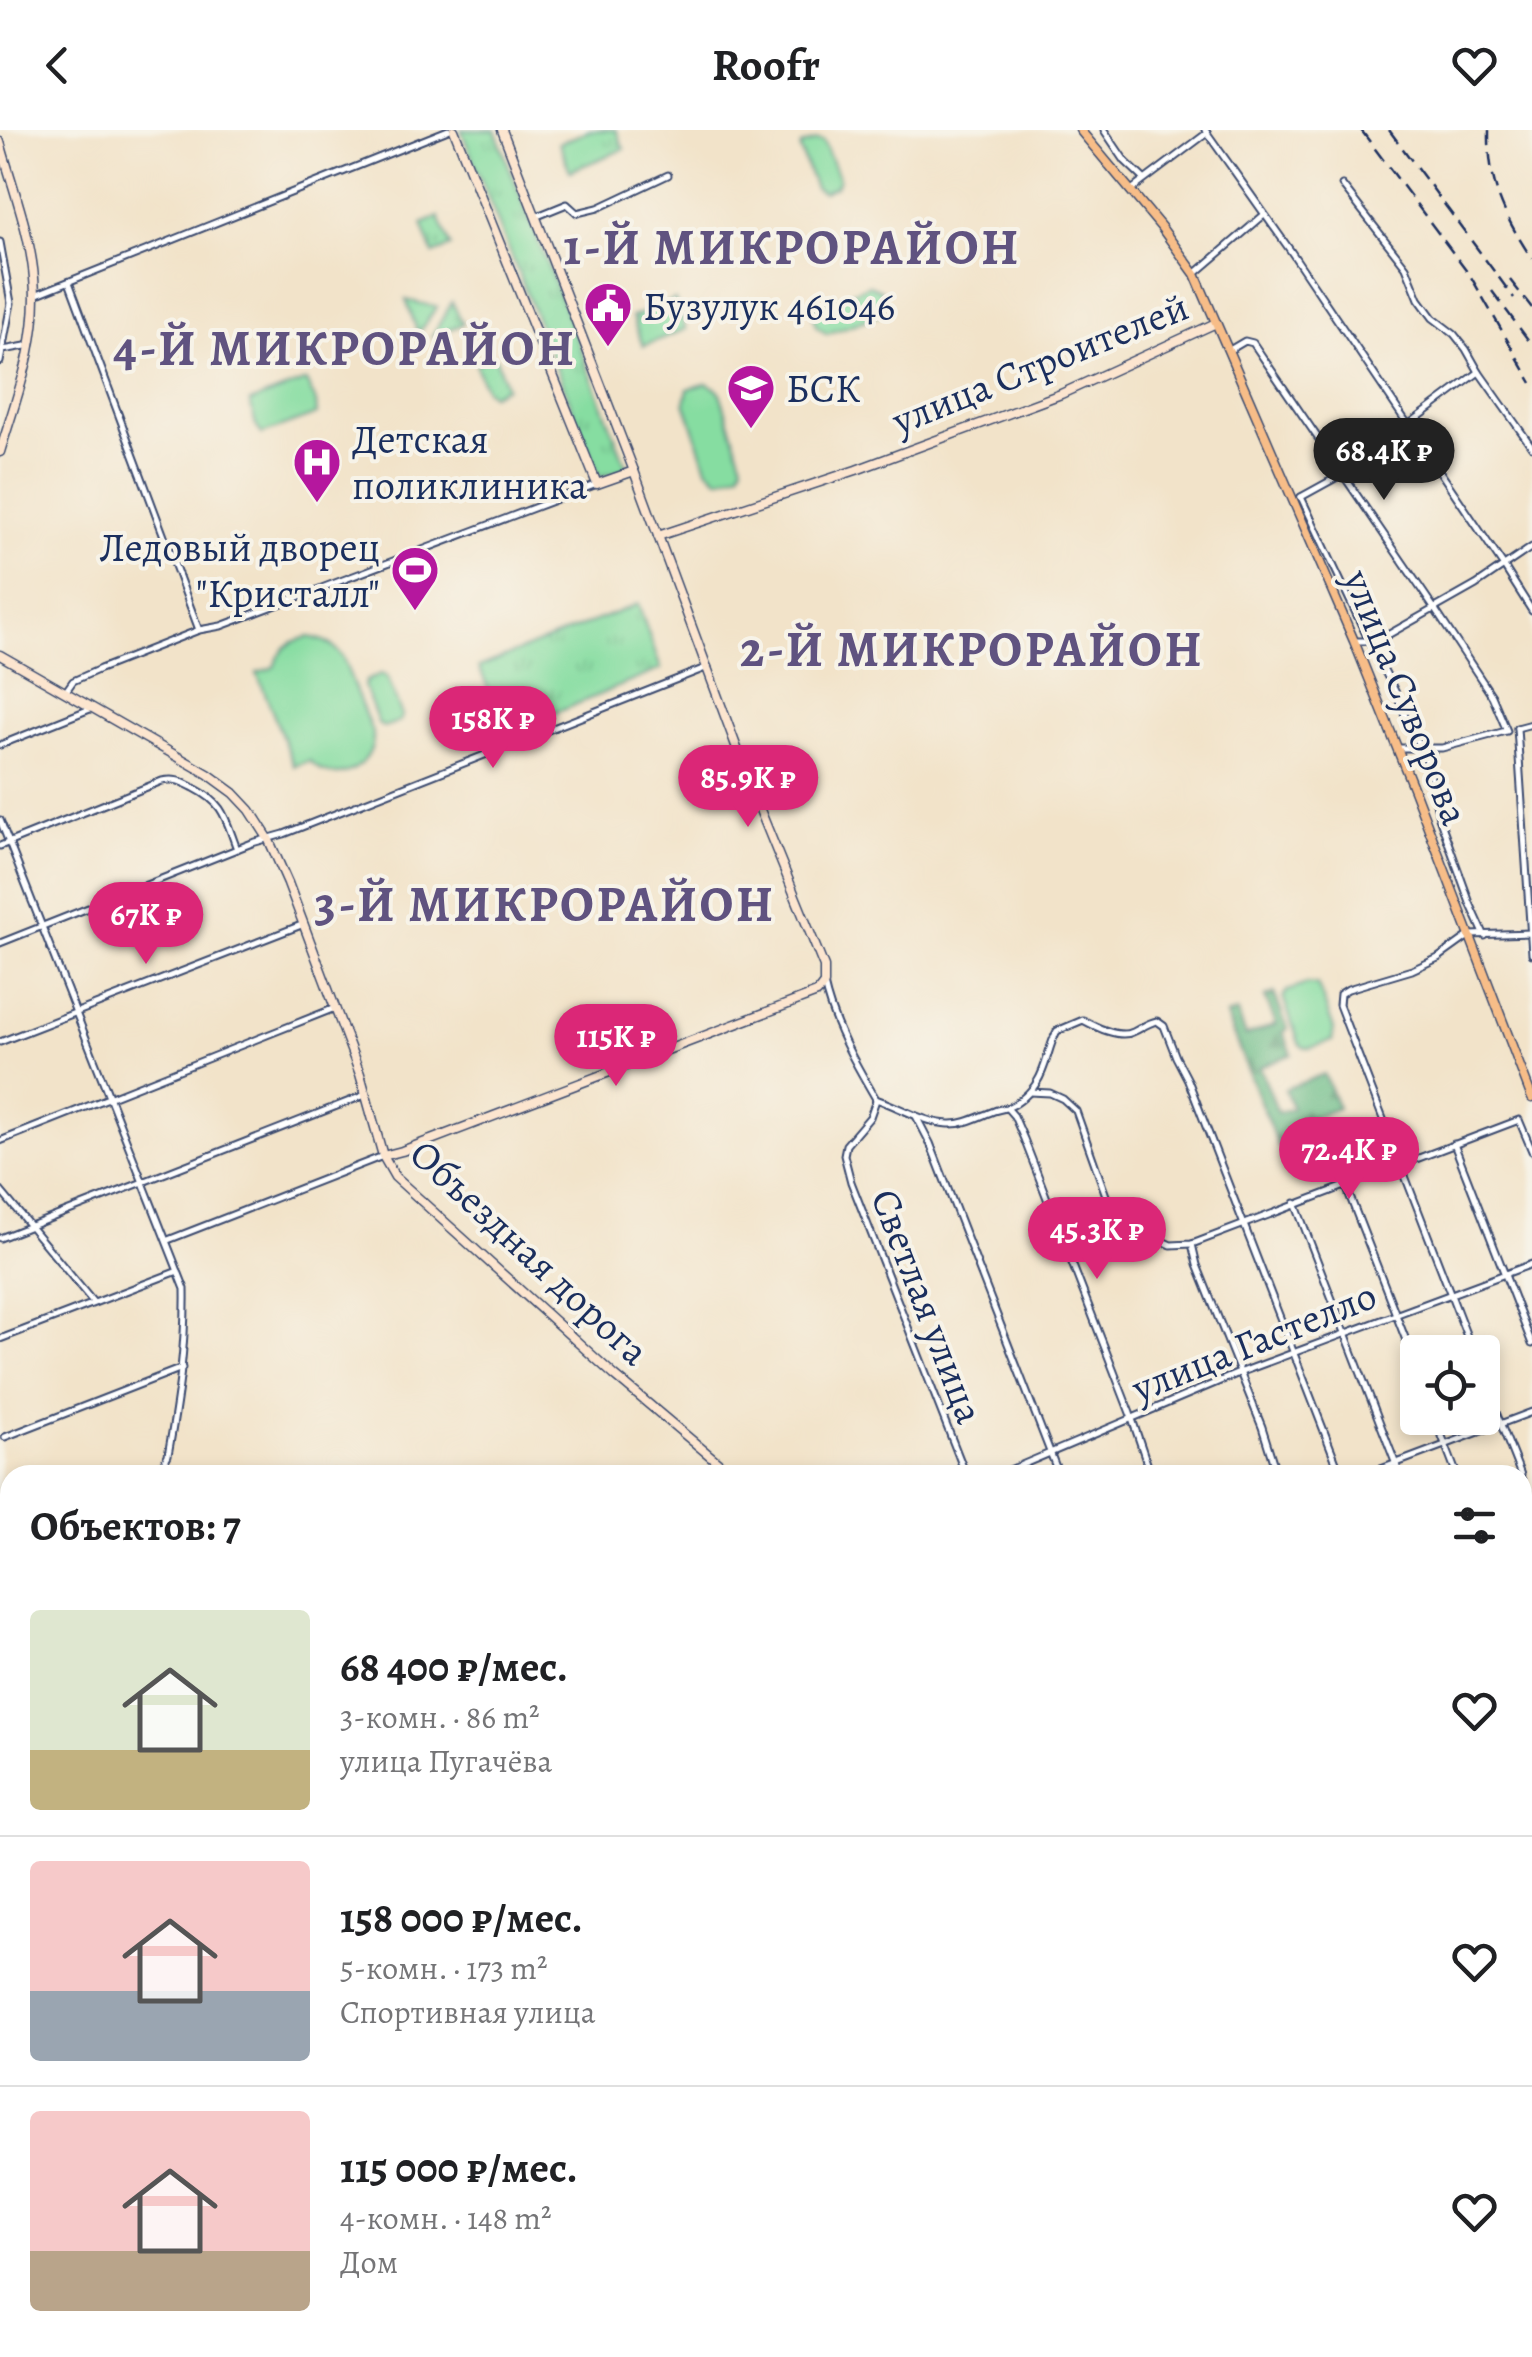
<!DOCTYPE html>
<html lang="ru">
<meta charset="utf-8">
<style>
body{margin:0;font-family:Alegreya,serif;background:#f2f2f2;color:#202124;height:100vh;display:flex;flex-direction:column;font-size:38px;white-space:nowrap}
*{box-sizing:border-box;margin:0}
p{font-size:32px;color:#757577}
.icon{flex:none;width:55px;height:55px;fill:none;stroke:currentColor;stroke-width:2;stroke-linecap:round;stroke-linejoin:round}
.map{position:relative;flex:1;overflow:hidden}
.panel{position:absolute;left:0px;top:1335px;width:1532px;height:892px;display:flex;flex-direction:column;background:#fff;border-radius:30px 30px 0 0;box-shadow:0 5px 15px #0003}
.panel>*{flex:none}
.fabs{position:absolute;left:1400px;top:1205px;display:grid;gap:20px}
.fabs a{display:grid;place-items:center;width:100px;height:100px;border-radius:10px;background:#fff;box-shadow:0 5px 15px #0003;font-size:50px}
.price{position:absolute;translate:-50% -85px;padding:0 22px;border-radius:35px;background:#db2777;color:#fff;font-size:32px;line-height:65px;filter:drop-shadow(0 2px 5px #0008)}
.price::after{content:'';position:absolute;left:50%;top:60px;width:30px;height:22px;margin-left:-15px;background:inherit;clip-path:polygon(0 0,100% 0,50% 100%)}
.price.on{background:#222;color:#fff}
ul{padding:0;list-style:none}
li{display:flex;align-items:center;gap:30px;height:250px;padding:0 30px}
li+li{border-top:2px solid #e0e0e0}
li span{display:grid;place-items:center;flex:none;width:280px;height:200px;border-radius:10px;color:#555}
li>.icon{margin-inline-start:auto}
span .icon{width:120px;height:120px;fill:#fffc;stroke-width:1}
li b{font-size:42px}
h2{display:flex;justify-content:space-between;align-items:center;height:120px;padding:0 30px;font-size:42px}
header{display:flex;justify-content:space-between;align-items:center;height:130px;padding:0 30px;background:#fff;font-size:45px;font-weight:700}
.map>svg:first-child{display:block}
.green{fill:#86dda1;stroke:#508680;stroke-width:2.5}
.forest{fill:url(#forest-firs);stroke:#447672;stroke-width:2.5}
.park{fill:url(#park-tufts);stroke:#508680;stroke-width:2.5}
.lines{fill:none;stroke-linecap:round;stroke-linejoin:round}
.street-casing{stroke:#3b4a6e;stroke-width:9}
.secondary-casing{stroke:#3b4a6e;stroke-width:11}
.primary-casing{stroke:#3b4a6e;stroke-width:11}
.street{stroke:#fff;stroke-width:5}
.secondary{stroke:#fce5cf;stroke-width:8}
.primary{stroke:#f7bd88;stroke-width:8}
.rail{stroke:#1b2f5e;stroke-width:2.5;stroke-dasharray:15 8;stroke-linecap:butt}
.labels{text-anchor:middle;stroke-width:8;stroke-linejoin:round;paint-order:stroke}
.poi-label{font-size:40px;fill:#1b2f5e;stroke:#f7f3e8;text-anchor:start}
.street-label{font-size:40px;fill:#1b2f5e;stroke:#f7f3e8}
.district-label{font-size:50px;font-weight:bold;letter-spacing:2.5px;fill:#605380;stroke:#f7f3e8}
</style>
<header><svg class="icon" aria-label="back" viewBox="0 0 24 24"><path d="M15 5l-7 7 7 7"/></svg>Roofr<svg class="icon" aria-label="heart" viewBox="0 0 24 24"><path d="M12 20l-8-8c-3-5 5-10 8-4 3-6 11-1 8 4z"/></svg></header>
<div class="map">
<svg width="1532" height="2227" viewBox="0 0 1532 2227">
<defs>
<pattern id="forest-firs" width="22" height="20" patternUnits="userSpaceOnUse" patternTransform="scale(2.5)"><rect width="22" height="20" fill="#6cbc87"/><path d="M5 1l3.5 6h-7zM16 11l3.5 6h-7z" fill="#589972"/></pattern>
<pattern id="park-tufts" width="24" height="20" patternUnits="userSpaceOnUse" patternTransform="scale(2.5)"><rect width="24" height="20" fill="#86dda1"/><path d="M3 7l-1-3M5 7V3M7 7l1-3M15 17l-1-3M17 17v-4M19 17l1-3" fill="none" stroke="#73be8d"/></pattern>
</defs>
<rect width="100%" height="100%" fill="#f7f3e8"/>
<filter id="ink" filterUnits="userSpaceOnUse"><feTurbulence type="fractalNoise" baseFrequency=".01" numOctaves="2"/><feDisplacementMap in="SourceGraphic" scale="20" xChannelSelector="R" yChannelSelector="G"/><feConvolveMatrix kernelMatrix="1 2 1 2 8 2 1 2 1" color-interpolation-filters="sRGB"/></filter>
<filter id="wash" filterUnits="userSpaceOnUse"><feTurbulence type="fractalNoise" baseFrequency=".0048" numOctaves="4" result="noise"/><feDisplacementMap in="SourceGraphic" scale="40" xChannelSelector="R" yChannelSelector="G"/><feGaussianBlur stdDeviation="2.25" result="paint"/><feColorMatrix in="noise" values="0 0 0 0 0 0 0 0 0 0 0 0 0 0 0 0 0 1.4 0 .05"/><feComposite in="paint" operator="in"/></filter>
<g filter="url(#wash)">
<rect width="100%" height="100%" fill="#f2e3c9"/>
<!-- green -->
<g class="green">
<path d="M817,10L823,11L839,49L836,56L823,62L815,58L800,20L801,16Z"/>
<path d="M869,155L881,160L886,173L879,185L827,204L816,196L813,185L816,177Z"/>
<path d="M492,227L496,229L506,257L491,264L485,259L476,236L479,232Z"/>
<path d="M306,251L316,272L317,284L262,304L256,296L250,272Z"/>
<path d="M707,253L719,260L743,334L740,342L719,349L707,338L685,272L688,259Z"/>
<path d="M309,507C325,510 333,514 343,528L373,605C375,629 347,653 323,641C320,640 312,633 310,631L294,636L257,543L274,537C281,518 289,511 309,507Z"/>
<path d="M381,544L387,547L402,586L400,591L384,597L379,595L364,556L366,551Z"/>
<path d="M1307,854L1317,855L1319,859L1334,899L1332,911L1310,918L1303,917L1299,913L1283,867L1287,861Z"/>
</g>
<!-- forest -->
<path class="forest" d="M1274,863L1288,899L1283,902L1292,924L1260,937L1278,983L1292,978L1285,959L1324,944L1338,978L1291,996L1296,1010L1278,1017L1226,886L1237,882L1246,906L1276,894L1265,867Z"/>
<!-- park -->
<g class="park">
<path d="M461,0H495L627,338L600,347Z"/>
<path d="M591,0H616L624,19L570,41L559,13Z"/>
<path d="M439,87L451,117L433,124L422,94Z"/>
<path d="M406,170L437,177L418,203Z"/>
<path d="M675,170L686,199L643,216L632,187Z"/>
<path d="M452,172L463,194L432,206Z"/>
<path d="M638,474L661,539L507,603L479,537Z"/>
</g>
</g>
<g filter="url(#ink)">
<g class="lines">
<!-- street casing -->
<g class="street-casing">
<g id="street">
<path d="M1104,0L1125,31L1143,48"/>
<path d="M1205,0L1290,120L1503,435L1532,481"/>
<path d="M1342,55L1406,137L1419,169L1433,188L1454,204L1466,219L1479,242L1532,317"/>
<path d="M1130,61L1207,3"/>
<path d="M535,87L567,74L577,83L598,78L668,45"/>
<path d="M0,112L11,173L0,232"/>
<path d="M1195,144L1264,85"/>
<path d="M69,152L199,500"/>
<path d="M35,165L448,0"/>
<path d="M3,220L31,215"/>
<path d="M1228,221L1245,211L1253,213L1434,478L1492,566L1507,601"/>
<path d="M1301,367L1369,511L1396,563L1410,598L1428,633L1439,687L1470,773L1485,806"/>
<path d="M1301,367L1341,345L1479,242"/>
<path d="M1354,511H1377L1476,455L1532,417"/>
<path d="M66,561L73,551L100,539L199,500L221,496L597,354"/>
<path d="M1517,598L1532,824"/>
<path d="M1517,598L1532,594"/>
<path d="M0,615L90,579"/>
<path d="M1397,618H1442L1506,601"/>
<path d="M0,690L185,1159C186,1216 178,1270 168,1325L161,1338L146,1345"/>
<path d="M0,716L162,651C176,648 182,652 194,658C225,674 225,688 237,719"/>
<path d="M0,813L252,713L284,704L708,537"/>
<path d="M824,854C833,895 855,933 876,969C900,977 924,993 949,994C964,995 980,986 994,981C999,979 1004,979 1009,977C1019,973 1032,961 1037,952C1047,937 1048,917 1057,901L1083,890C1096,897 1119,909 1133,902C1142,898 1147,893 1157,891L1164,896L1176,927L1188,950L1341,1345"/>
<path d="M0,912L304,794"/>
<path d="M1030,962L1050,963L1063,969L1076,981L1109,1074L1154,1107L1171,1115L1192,1114L1519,990L1532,1021"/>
<path d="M876,970L870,987L846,1015L844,1025L851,1052L966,1345"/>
<path d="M1007,978L1014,986L1024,1009L1130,1283L1151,1345"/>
<path d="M916,986L930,1013L1059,1345"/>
<path d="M0,1011L335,878"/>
<path d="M1454,1014L1532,1214"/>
<path d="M1345,1054L1418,1241"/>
<path d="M0,1060L93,1172"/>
<path d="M1295,1073L1400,1345"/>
<path d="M0,1108L365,965"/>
<path d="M168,1110L383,1026"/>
<path d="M1192,1114L1197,1135L1262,1297L1277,1345"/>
<path d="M0,1209L178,1141"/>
<path d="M1473,1222L1339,875L1340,864L1348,859L1412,840L1438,828L1470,805L1532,803"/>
<path d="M1482,1247L1521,1345"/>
<path d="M1435,1288L1457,1345"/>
<path d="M5,1307L182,1238"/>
<path d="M998,1345L1239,1243L1532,1134"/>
<path d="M1365,1345L1532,1282"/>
<path d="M1522,1350L1532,1374"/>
<path d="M0,1379L10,1388"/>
<path d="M1522,1436L1532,1432"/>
<path d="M1522,1523L1532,1550"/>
<path d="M1522,1588L1532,1584"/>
<path d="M1522,1681L1532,1707"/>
<path d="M1522,1735L1532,1731"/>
<path d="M1522,1831L1532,1854"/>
<path d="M1522,1934L1526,1939L1532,1942"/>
</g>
</g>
<!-- secondary casing -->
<g class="secondary-casing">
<g id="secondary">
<path d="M454,0L597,354L634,341"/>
<path d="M0,12C12,56 30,102 34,148C40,208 17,266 0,322"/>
<path d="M658,406L856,340L1061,264L1216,193"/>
<path d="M0,525L208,644L234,663L250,680L268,708L288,753L360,944L383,1026L395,1047L614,1245L733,1345"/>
<path d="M383,1026L402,1021L817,863L824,854V837L758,675L634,341L502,0"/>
<path d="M1522,1978H1532"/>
</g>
</g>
<!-- primary casing -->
<g class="primary-casing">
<path id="primary" d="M1080,0L1161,97L1195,144L1354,511L1414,660L1532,968"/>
</g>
<!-- street -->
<use href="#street" class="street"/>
<!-- secondary -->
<use href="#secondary" class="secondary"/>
<!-- primary -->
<use href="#primary" class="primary"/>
<!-- rail -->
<g class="rail">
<path d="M1361,0L1471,147L1532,253"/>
<path d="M1389,0L1514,168"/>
<path d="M1489,0C1488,54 1503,84 1532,129"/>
<path d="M1510,150L1532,178"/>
<path d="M1492,161L1532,215"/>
</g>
</g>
</g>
<!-- icons -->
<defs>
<g id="civic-pin" transform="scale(2.5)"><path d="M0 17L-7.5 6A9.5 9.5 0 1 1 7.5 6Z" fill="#b5179e" stroke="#f7f3e8"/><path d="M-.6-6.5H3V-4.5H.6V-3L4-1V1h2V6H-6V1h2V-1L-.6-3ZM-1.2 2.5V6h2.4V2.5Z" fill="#fff"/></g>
<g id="university-pin" transform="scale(2.5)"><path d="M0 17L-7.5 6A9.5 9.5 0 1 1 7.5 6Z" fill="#b5179e" stroke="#f7f3e8"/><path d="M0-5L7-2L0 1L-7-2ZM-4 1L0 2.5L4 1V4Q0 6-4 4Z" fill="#fff"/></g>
<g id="hospital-pin" transform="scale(2.5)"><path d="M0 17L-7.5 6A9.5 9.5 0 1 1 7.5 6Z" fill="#b5179e" stroke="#f7f3e8"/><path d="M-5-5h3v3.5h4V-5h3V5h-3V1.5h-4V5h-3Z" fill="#fff"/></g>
<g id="stadium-pin" transform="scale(2.5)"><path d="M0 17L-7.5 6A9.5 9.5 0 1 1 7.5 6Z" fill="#b5179e" stroke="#f7f3e8"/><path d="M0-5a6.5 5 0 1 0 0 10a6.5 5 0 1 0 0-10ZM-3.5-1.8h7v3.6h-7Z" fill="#fff"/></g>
</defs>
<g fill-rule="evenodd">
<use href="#civic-pin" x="608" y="176"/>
<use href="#university-pin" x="751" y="258"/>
<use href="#hospital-pin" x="317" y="332"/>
<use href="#stadium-pin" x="415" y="440"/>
</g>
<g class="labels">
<!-- poi labels -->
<g class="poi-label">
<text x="643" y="190">Бузулук 461046</text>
<text x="786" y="272">БСК</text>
<text x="352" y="323">Детская<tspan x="352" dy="46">поликлиника</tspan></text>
<text x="380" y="431" text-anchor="end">Ледовый дворец<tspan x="380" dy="46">"Кристалл"</tspan></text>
</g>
<!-- street labels -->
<g class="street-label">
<text transform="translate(1040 233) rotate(-22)" y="14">улица Строителей</text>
<text transform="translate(1407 567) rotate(68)" y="14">улица Суворова</text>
<text transform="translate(530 1122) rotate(43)" y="14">Объездная дорога</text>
<text transform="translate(928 1176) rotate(69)" y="14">Светлая улица</text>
<text transform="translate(1254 1211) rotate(-22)" y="14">улица Гастелло</text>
</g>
<!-- district labels -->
<g class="district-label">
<text x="792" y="134">1-Й МИКРОРАЙОН</text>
<text x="345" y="235">4-Й МИКРОРАЙОН</text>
<text x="972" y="536">2-Й МИКРОРАЙОН</text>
<text x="545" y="791">3-Й МИКРОРАЙОН</text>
</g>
</g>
</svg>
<div class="fabs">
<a><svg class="icon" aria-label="locate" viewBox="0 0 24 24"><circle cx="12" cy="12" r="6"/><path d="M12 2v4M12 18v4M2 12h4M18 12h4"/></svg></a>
</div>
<b class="price on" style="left:1384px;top:373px">68.4K ₽</b>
<b class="price" style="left:493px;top:641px">158K ₽</b>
<b class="price" style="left:748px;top:700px">85.9K ₽</b>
<b class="price" style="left:146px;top:837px">67K ₽</b>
<b class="price" style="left:616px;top:959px">115K ₽</b>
<b class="price" style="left:1349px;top:1072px">72.4K ₽</b>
<b class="price" style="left:1097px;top:1152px">45.3K ₽</b>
<section class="panel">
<h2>Объектов: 7<svg class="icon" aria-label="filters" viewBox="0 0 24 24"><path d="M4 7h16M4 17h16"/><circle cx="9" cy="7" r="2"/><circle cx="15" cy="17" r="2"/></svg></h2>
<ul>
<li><span style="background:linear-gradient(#dfe7d0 70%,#c2b280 0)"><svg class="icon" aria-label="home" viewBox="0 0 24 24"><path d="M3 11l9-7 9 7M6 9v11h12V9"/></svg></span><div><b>68 400 ₽/мес.</b><p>3-комн. · 86 m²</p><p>улица Пугачёва</p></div><svg class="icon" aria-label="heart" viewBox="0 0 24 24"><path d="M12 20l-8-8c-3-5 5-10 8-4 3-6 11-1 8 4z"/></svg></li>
<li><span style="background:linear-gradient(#f6c9c9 65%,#9aa5b1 0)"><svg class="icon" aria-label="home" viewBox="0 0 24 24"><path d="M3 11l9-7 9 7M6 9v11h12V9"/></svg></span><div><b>158 000 ₽/мес.</b><p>5-комн. · 173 m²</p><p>Спортивная улица</p></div><svg class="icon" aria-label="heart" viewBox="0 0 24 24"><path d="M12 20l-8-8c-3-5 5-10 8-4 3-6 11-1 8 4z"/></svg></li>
<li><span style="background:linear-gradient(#f6c9c9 70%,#b9a48a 0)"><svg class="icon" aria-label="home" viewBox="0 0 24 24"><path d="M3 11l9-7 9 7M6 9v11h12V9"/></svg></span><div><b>115 000 ₽/мес.</b><p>4-комн. · 148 m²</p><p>Дом</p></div><svg class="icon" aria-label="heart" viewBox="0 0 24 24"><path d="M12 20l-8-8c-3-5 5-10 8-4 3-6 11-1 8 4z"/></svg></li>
</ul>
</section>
</div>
